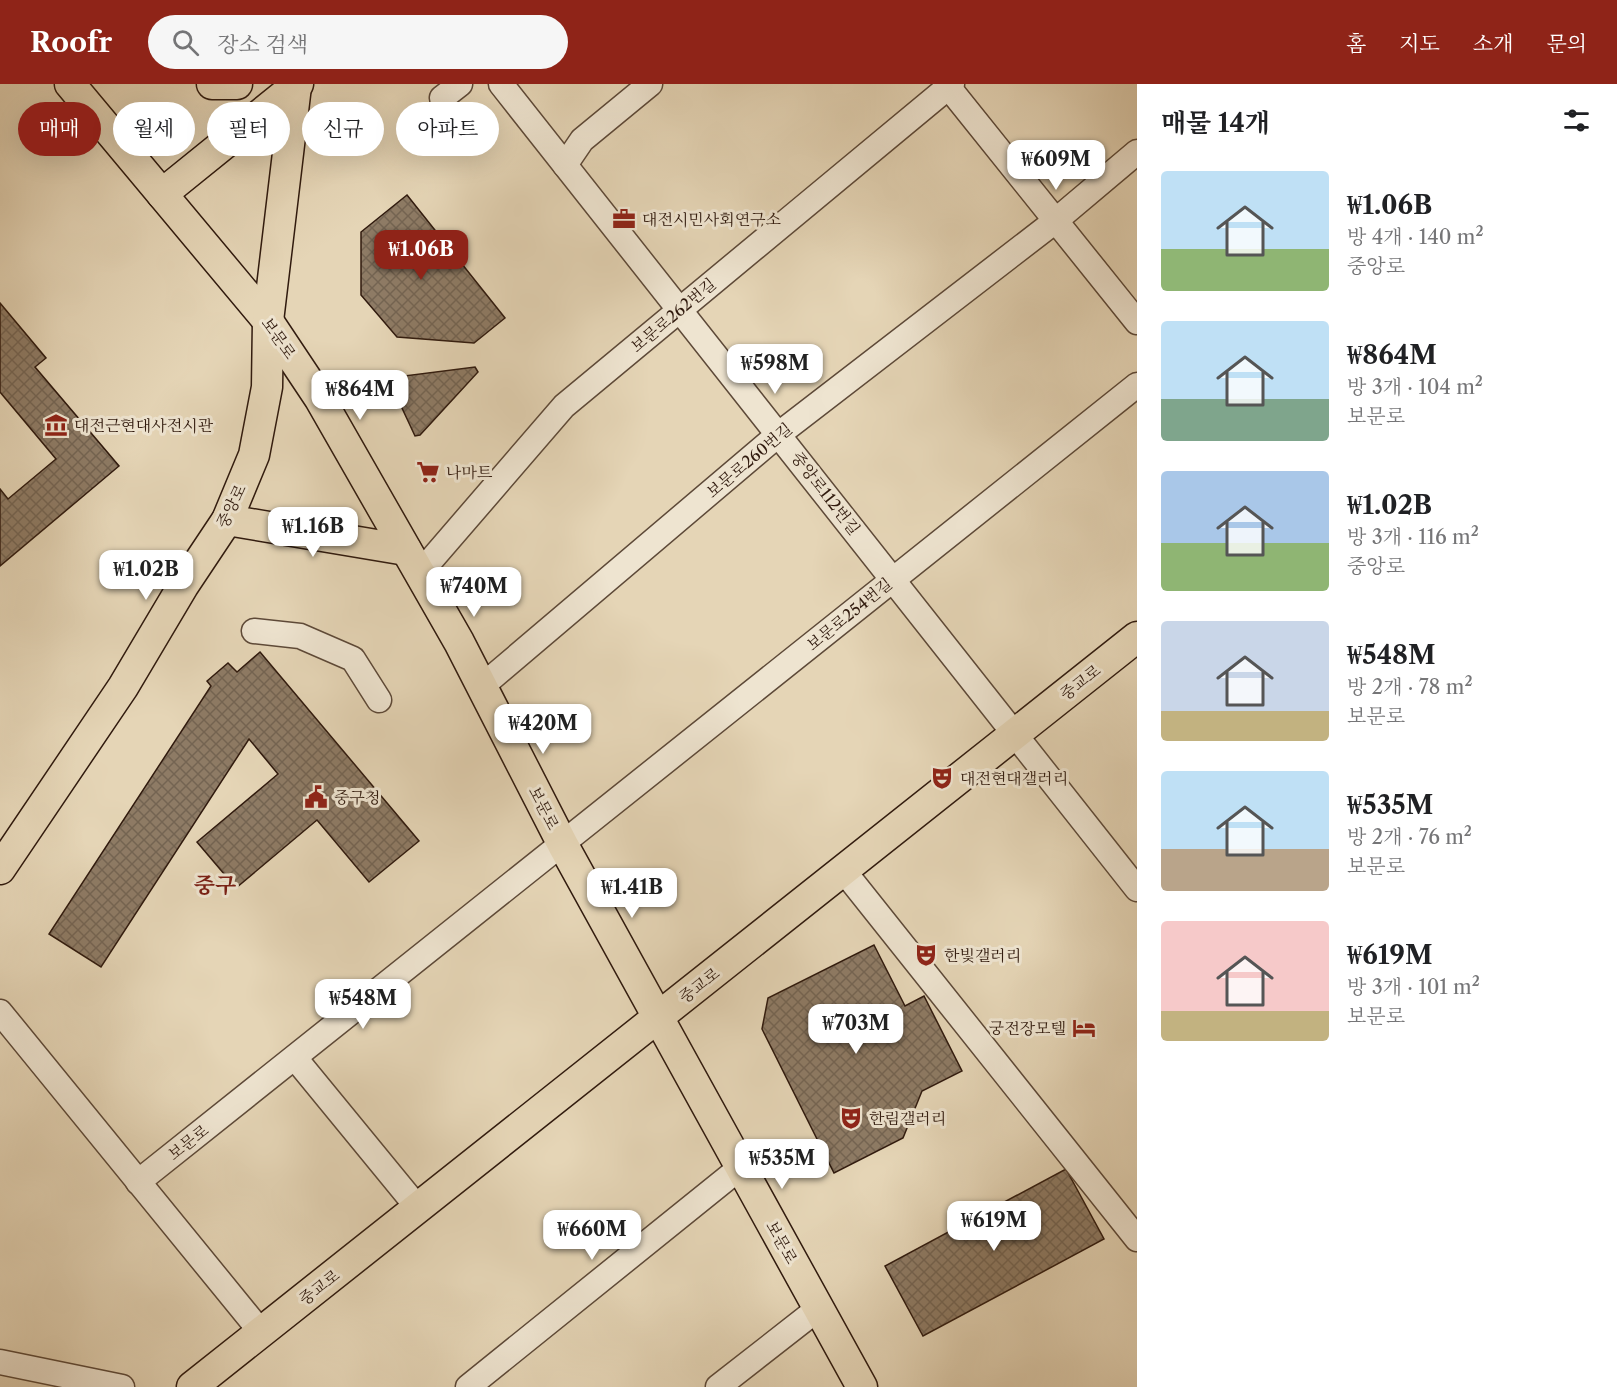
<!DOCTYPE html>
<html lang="ko">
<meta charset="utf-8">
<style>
body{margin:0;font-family:"Libre Caslon Text","Noto Serif KR",serif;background:#f6f6f6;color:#202124;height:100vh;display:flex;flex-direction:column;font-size:22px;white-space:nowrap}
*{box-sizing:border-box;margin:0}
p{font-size:20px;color:#757577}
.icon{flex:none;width:33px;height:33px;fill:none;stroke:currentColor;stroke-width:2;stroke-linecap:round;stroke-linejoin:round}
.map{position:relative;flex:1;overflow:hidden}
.drawer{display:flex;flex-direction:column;background:#fff;width:480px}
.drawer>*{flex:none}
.hud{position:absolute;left:18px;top:18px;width:570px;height:54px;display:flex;gap:12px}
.price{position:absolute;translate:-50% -51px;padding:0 14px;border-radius:12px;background:#fff;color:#222;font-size:20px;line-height:39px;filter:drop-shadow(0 2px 3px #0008)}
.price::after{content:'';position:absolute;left:50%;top:36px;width:18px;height:14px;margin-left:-9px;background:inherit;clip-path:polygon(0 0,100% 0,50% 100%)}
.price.selected{background:#8f2418;color:#fff}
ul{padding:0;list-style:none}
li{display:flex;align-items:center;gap:18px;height:150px;padding:0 24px}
li span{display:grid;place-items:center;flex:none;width:168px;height:120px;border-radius:6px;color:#555}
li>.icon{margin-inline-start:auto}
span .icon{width:72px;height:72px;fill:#fffc;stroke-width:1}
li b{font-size:26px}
h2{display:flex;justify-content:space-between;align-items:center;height:72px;padding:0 24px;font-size:26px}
.tag{padding:0 21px;border-radius:27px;background:#fff;box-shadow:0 6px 24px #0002;font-size:21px;line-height:54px}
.tag.selected{background:#8f2418;color:#fff}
header{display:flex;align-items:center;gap:36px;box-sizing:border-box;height:84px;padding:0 30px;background:#8f2418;color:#fff}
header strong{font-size:28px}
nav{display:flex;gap:33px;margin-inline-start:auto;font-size:21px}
.search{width:420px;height:54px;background:#f6f6f6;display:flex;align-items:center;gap:15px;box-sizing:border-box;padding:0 21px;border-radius:33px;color:#757577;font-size:22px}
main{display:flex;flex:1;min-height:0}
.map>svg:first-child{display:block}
.building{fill:url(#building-cross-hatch);stroke:#301a0e;stroke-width:1.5}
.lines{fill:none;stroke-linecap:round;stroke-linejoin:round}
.minor-casing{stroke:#5d4938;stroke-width:27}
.major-casing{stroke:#301a0e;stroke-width:33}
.minor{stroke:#eee4d0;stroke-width:24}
.major{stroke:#e5d5b6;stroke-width:30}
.labels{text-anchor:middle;stroke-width:6;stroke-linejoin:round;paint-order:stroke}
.poi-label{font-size:16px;fill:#301a0e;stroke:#eee4d0;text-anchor:start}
.street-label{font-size:16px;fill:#301a0e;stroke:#eee4d0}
.district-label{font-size:22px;font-weight:bold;fill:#7a1f14;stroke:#eee4d0}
</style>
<header>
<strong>Roofr</strong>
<div class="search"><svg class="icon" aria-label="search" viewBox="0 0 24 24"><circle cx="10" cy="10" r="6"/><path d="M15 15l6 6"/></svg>장소 검색</div>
<nav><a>홈</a><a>지도</a><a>소개</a><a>문의</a></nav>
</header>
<main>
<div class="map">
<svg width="1137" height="1303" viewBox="0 0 1137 1303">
<defs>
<pattern id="building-cross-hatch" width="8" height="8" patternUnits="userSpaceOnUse" patternTransform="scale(1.5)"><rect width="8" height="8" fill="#8e7b65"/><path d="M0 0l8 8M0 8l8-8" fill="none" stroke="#746452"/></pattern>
</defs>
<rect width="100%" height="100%" fill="#e5d5b6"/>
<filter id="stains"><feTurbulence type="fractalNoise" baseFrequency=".00333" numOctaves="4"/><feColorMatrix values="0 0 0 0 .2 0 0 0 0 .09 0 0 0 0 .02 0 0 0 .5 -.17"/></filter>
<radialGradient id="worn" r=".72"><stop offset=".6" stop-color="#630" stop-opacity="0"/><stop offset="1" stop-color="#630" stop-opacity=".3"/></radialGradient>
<!-- building -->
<g class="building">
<path d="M407,111L505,234L474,259L397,253L361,211V148Z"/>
<path d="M0,219L46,274L35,283L119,382L0,482V405L8,415L56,375L0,308Z"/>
<path d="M475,283L478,288L420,351L415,352L388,294Z"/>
<path d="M260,568L419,757L369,798L317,736L236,804L197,758L278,690L249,655L101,883L49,850L211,602L207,597L228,579L237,588Z"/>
<path d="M874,861L905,922L924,912L962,987L922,1007L903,1054L834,1089L762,945L768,914Z"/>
<path d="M1066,1085L1104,1155L923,1252L885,1182Z"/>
</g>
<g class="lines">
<!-- minor casing -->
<g class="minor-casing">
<g id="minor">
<path d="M501,0L1137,805"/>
<path d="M946,0L1137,238"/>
<path d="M442,14L460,0"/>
<path d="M565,81L582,56L650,0"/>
<path d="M420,489L564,322L952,0"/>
<path d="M254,547L300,552L353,575L379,616"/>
<path d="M481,603L779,350L1054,138L1137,68"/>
<path d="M843,786L1137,1155"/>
<path d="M0,928L261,1248"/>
<path d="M295,974L418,1124"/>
<path d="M138,1098L1137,301"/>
<path d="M0,1278L122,1303"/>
<path d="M468,1303L741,1083"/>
<path d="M718,1303L819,1224"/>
</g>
</g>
<!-- major casing -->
<g class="major-casing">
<g id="major">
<path d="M70,0L268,237L320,315L459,558L563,761L862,1303"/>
<path d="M212,0H237"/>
<path d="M162,110L298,0"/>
<path d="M227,436L406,466"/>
<path d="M0,785L123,603L183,502L227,436L254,371L267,303L268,237L296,2"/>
<path d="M192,1303L1137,553"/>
</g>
</g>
<!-- minor -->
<use href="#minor" class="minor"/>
<!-- major -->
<use href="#major" class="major"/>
</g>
<!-- icons -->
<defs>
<g id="office-bare" transform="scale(1.8)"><path d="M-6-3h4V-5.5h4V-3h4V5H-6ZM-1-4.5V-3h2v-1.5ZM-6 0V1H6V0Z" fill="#8f2418" stroke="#eee4d0" stroke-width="2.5" paint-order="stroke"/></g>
<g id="museum-bare" transform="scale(1.8)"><path d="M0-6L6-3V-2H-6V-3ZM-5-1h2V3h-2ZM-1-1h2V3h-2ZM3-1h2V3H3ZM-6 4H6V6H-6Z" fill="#8f2418" stroke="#eee4d0" stroke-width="2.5" paint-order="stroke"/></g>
<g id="supermarket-bare" transform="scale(1.8)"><path d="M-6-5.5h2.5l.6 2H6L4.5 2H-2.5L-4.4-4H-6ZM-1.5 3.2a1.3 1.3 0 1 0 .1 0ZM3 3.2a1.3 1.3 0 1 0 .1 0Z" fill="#8f2418" stroke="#eee4d0" stroke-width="2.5" paint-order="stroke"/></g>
<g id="theatre-bare" transform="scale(1.8)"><path d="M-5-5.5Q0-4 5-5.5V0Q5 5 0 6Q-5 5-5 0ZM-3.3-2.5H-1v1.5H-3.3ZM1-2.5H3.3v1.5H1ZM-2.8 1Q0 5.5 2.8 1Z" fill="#8f2418" stroke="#eee4d0" stroke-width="2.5" paint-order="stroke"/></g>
<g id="civic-bare" transform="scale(1.8)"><path d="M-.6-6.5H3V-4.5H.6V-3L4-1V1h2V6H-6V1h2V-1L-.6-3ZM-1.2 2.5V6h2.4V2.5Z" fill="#8f2418" stroke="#eee4d0" stroke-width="2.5" paint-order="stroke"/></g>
<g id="hotel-bare" transform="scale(1.8)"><path d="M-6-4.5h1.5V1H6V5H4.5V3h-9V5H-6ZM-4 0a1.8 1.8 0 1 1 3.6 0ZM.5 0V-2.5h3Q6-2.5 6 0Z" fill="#8f2418" stroke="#eee4d0" stroke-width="2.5" paint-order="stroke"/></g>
</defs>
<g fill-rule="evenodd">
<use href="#office-bare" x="624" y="135"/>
<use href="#museum-bare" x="56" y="341"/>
<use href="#supermarket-bare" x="428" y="388"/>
<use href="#theatre-bare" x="942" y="694"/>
<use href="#civic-bare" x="316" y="713"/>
<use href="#theatre-bare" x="926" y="871"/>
<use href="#hotel-bare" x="1084" y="944"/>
<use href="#theatre-bare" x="851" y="1034"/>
</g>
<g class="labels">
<!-- poi labels -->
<g class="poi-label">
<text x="642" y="141">대전시민사회연구소</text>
<text x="74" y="347">대전근현대사전시관</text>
<text x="446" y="394">나마트</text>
<text x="960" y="700">대전현대갤러리</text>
<text x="334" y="719">중구청</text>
<text x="944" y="877">한빛갤러리</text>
<text x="1066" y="950" text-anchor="end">궁전장모텔</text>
<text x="869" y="1040">한림갤러리</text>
</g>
<!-- street labels -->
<g class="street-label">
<text transform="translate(673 231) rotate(-40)" y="6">보문로262번길</text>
<text transform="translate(279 254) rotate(55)" y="6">보문로</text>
<text transform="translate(749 376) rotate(-40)" y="6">보문로260번길</text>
<text transform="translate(826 409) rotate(52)" y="6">중앙로112번길</text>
<text transform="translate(231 422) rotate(-64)" y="6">중앙로</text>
<text transform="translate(849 530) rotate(-39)" y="6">보문로254번길</text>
<text transform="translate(1080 598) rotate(-38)" y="6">중교로</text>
<text transform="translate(544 724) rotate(63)" y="6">보문로</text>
<text transform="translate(699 901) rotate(-38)" y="6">중교로</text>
<text transform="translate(188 1058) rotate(-38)" y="6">보문로</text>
<text transform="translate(782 1158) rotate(61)" y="6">보문로</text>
<text transform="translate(319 1203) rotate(-38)" y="6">중교로</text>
</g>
<!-- district labels -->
<g class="district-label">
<text x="215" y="809">중구</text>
</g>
</g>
<rect width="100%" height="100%" filter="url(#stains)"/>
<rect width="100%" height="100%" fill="url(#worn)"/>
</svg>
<b class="price" style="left:1056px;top:107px">₩609M</b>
<b class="price selected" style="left:421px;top:197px">₩1.06B</b>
<b class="price" style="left:775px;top:311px">₩598M</b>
<b class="price" style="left:360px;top:337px">₩864M</b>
<b class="price" style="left:313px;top:474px">₩1.16B</b>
<b class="price" style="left:146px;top:517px">₩1.02B</b>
<b class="price" style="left:474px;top:534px">₩740M</b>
<b class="price" style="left:543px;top:671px">₩420M</b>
<b class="price" style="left:632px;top:835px">₩1.41B</b>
<b class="price" style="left:363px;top:946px">₩548M</b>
<b class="price" style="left:856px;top:971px">₩703M</b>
<b class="price" style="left:782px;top:1106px">₩535M</b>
<b class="price" style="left:994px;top:1168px">₩619M</b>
<b class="price" style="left:592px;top:1177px">₩660M</b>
<div class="hud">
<a class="tag selected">매매</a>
<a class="tag">월세</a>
<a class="tag">필터</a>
<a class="tag">신규</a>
<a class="tag">아파트</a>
</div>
</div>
<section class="drawer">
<h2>매물 14개<svg class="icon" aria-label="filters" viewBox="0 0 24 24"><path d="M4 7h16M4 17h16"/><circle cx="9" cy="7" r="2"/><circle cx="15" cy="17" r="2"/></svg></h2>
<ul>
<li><span style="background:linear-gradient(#bfe0f5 65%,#8fb573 0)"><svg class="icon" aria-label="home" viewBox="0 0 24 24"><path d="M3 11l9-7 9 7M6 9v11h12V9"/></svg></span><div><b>₩1.06B</b><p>방 4개 · 140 m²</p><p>중앙로</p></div></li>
<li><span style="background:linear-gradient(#bfe0f5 65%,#7fa58c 0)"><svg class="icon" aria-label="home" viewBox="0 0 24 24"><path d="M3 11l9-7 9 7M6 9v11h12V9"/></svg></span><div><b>₩864M</b><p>방 3개 · 104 m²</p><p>보문로</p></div></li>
<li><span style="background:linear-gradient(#a9c7e8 60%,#8fb573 0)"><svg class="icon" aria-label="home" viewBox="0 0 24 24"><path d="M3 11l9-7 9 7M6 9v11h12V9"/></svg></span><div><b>₩1.02B</b><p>방 3개 · 116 m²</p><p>중앙로</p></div></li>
<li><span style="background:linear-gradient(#c9d6e8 75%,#c2b280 0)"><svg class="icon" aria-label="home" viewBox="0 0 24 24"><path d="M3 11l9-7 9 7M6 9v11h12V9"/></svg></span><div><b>₩548M</b><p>방 2개 · 78 m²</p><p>보문로</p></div></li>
<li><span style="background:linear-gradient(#bfe0f5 65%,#b9a48a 0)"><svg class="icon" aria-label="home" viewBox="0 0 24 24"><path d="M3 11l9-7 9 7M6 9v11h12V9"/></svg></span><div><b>₩535M</b><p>방 2개 · 76 m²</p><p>보문로</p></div></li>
<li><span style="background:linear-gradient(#f6c9c9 75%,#c2b280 0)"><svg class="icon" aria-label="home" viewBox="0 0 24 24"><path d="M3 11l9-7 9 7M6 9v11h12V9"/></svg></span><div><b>₩619M</b><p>방 3개 · 101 m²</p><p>보문로</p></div></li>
</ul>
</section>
</main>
